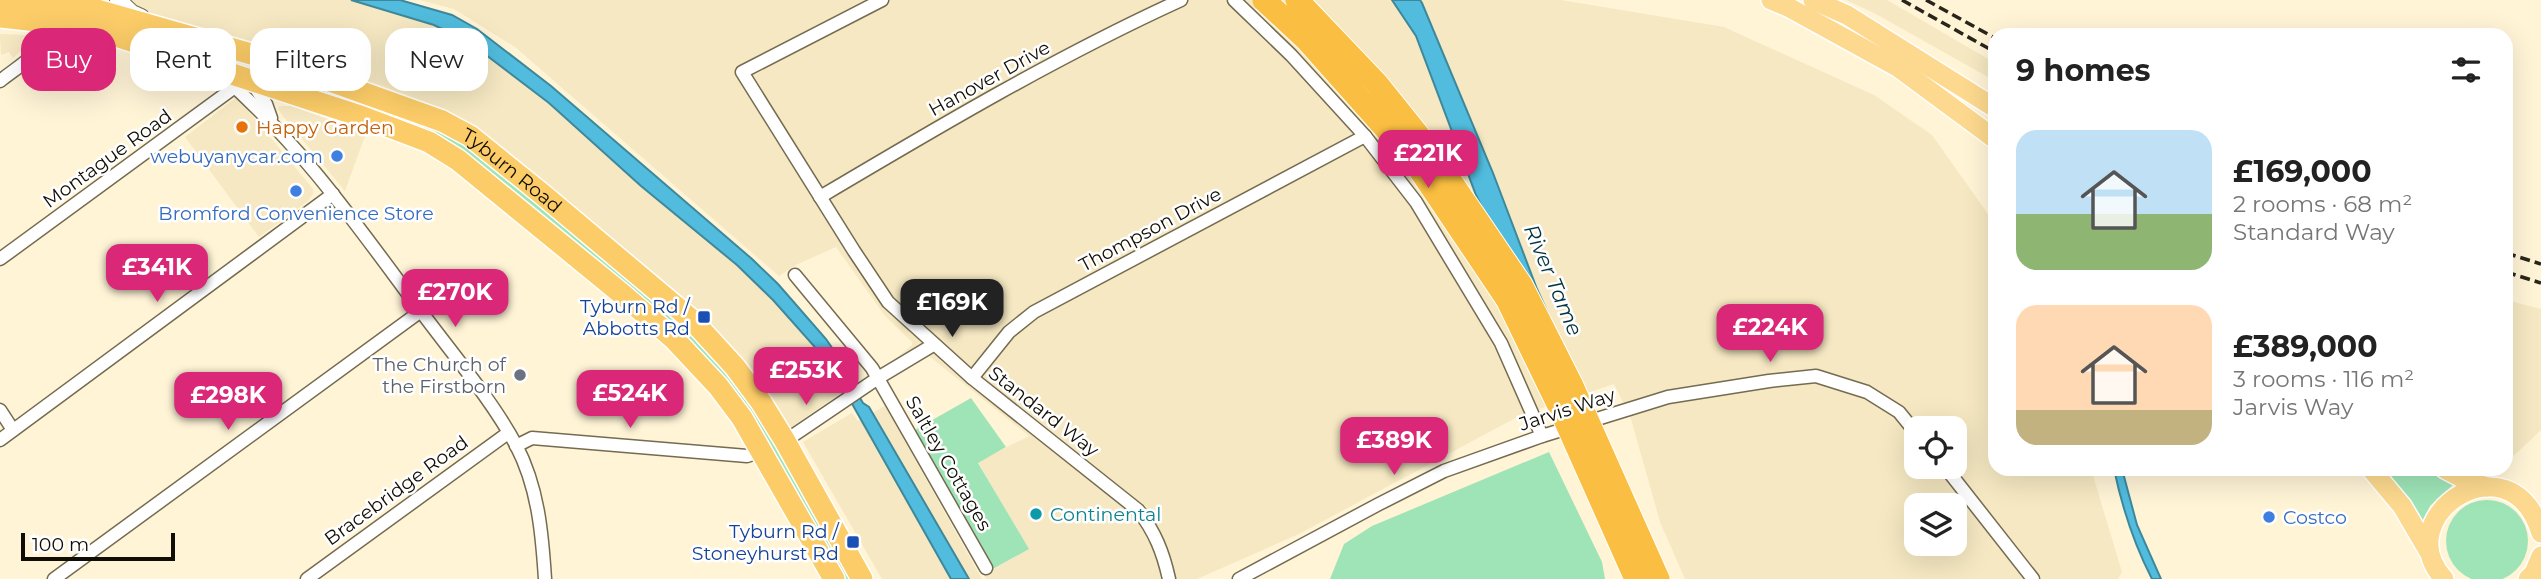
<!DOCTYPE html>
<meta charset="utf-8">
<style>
body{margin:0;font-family:Montserrat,sans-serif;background:#f2f2f2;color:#222;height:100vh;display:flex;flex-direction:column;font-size:26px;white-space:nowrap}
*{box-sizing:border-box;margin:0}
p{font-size:23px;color:#767676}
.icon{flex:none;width:38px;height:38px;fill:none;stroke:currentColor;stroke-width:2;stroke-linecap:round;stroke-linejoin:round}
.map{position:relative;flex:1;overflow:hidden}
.drawer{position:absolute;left:1988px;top:28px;width:525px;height:448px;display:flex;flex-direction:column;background:#fff;border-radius:21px;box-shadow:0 7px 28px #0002}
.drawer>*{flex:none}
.banner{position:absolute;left:21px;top:28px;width:665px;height:63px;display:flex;gap:14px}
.buttons{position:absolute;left:1904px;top:416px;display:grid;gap:14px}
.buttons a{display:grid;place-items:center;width:63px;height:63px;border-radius:14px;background:#fff;box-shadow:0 7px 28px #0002;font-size:35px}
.scale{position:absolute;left:21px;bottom:18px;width:154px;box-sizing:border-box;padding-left:7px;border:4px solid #100d04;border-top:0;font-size:19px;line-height:24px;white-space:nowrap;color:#100d04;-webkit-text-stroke:5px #fff;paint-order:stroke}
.price{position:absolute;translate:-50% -60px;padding:0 16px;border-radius:14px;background:#db2777;color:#fff;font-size:23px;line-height:46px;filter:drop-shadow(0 2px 4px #0008)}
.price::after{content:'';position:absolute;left:50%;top:42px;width:21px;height:16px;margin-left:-10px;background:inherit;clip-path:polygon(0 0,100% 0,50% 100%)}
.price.current{background:#222;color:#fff}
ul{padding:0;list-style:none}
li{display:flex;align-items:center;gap:21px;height:175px;padding:0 28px}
li span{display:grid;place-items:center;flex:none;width:196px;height:140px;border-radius:21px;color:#555}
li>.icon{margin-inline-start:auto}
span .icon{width:84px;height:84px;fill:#fffc;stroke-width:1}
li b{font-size:30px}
h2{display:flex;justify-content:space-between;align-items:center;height:84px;padding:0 28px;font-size:30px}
.pill{padding:0 24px;border-radius:21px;background:#fff;box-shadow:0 7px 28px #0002;font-size:24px;line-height:63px}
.pill.current{background:#db2777;color:#fff}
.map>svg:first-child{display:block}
.built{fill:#f5e8c2;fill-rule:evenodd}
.green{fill:#9ee4b7}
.water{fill:#51bcdd;stroke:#3e889c;stroke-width:2}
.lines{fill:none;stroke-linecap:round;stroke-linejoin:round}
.minor-casing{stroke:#746b50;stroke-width:15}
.tertiary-casing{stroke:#746b50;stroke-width:18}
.primary-casing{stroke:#fff;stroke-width:22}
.trunk-casing{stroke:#fff;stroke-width:24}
.minor{stroke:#fff;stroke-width:12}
.tertiary{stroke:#fff;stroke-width:16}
.primary{stroke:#fcd98e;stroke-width:19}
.trunk{stroke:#fbcc68;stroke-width:21}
.rail{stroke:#29251a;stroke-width:3.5;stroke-dasharray:10 5;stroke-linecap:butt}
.motorway-bridge-casing{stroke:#fff;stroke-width:25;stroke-linecap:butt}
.motorway-bridge{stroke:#fabf42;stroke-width:23}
.food-dot{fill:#e8710a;stroke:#fff;stroke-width:2.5}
.shop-dot{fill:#3f7fe0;stroke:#fff;stroke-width:2.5}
.transit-dot{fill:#1a4fb4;stroke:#fff;stroke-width:2.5}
.worship-dot{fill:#6b7280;stroke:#fff;stroke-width:2.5}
.culture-dot{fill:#0f9aa8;stroke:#fff;stroke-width:2.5}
.labels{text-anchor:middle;stroke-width:5;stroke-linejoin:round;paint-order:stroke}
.street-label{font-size:19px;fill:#100d04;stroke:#fff}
.food-label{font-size:19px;fill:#c56008;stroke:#fff;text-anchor:start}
.shop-label{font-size:19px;fill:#366cbe;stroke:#fff;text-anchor:end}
.transit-label{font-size:19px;fill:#164399;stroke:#fff;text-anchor:end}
.worship-label{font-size:19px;fill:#5b616d;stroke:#fff;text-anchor:end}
.culture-label{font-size:19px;fill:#0d838f;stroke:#fff;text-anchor:start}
.water-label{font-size:21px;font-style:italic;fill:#003340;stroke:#fff}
</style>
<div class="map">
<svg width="2541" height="579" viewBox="0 0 2541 579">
<rect width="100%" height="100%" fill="#fff4d6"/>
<!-- built -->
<g class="built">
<path d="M131,0H351L434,25L469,42L549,103L641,186L737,265L788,315L814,346L836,382L849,398L842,392L790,428L751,368L714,327L488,136L445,109L352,75L171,21L136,7Z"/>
<path d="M420,0H1561L1724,27L1874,95L1932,135L1995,224V469H2091L2122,572L2118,579H1685L1660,522L1631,419L1614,384L1521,415L1299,534L1197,579H986L984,575L1028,549L978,462L1029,436L929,356L903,371L894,360L912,345V342L885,316L836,247L798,264L779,276L515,47L454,9ZM1916,429H1955V467H1916ZM1916,506H1955V544H1916Z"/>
<path d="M1846,0H1887L1995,63V81L1876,14Z"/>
<path d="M0,34L24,35L29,36L30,43L13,58L9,52L1,55Z"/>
<path d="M237,97L313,189V194L308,201L259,237L185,137Z"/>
<path d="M279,106H291L366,133L345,191L283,116L278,109Z"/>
<path d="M2506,300L2541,309V430L2506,463Z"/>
<path d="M885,406L982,579H882L803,442L852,413L858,421Z"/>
</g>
<!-- green -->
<g class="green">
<path d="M315,83L452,132L690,328L744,386L855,579H841L753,419L414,128L331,95L312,90Z"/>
<path d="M971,398L1006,447L978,463L1029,549L991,570L913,431Z"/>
<path d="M1549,452L1602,562L1605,579H1330L1344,544L1372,526Z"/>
<path d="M2381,469H2434L2455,483L2430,506L2423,522L2400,488Z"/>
<circle cx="2487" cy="541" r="41"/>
</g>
<!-- water -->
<g class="water">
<path d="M351,0H400L452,15L477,29L551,86L752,259L778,284L826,339L846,368L850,381L863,403L869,407L969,579H951L842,386L836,382L814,346L773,300L737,265L641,186L549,103L469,42L434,25Z"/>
<path d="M1392,0H1420L1422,3L1493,173L1537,289L1641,520L1553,358L1476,195L1416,36Z"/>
<path d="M2114,469H2122L2137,525L2161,579H2152C2134,544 2122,507 2114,469Z"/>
</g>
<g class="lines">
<!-- minor casing -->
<g class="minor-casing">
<g id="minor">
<path d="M882,0L742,72L854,251L888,302L972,378L1138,510C1155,532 1163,552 1169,579"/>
<path d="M1234,0L1291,55L1365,136L1416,202L1501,343L1542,436"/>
<path d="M221,75C300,143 359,228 420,310C451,352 492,400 516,445C538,487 542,532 545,579"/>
<path d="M0,81C16,68 56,44 55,23"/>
<path d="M251,81L266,104L271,118"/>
<path d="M820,197C938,127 1056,57 1181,0"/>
<path d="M0,259L235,87"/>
<path d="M795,275L872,368L986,568"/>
<path d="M972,378L1009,332L1034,312L1365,136"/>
<path d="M0,410L13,430"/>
<path d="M0,440L333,194"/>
<path d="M785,441L878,378L933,345"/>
<path d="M516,446L532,438L747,456L761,451"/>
<path d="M1945,467L2033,579"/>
<path d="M54,579L421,311"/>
<path d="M307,579L508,433"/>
<path d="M1239,579L1379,504L1444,471L1542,436L1668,397L1769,381L1816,376L1867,392L1899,412L1916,433"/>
</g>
</g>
<!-- tertiary casing -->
<g class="tertiary-casing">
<path id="tertiary" d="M118,0L132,13L141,17"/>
</g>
<!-- primary casing -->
<g class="primary-casing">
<g id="primary">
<path d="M1771,0L1788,7L1899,68L1995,139"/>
<path d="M1813,0L1847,15L1995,108"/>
<path d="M2371,469L2402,506L2429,552"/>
<path d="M2445,469L2466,480L2487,487"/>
<path d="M2444,579C2386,516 2511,434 2541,533"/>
<path d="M2528,579L2534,573L2541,556"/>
</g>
</g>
<!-- trunk casing -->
<g class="trunk-casing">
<g id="trunk">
<path id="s1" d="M0,4L60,5L97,10L269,59L442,121L470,136L542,194L693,321L735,367L761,402L785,441L862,579"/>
<path d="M0,17L55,23L104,32L363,117L429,142L458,160L622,294L674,339L718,386L742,418L834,579"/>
</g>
</g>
<!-- minor -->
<use href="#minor" class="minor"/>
<!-- tertiary -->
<use href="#tertiary" class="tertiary"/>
<!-- primary -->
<use href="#primary" class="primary"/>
<!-- trunk -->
<use href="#trunk" class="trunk"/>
<!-- rail -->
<g class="rail">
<path d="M1902,0L1995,52"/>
<path d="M1926,0L1995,38"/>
<path d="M2506,253L2541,264"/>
<path d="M2506,272L2541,283"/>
</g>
<!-- motorway-bridge casing -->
<g class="motorway-bridge-casing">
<g id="motorway-bridge">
<path d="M1264,0L1307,40L1412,158L1507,299L1559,406L1636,579"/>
<path d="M1297,0L1377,84L1426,145L1521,285L1572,386L1658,579"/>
</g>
</g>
<!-- motorway-bridge -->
<use href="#motorway-bridge" class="motorway-bridge"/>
</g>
<!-- markers -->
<circle class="food-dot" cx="242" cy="127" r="7"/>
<g class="shop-dot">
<circle cx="337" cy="156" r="7"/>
<circle cx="296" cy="191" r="7"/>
<circle cx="2269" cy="517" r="7"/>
</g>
<g class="transit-dot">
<rect x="697" y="310" width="14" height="14" rx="3.5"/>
<rect x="846" y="535" width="14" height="14" rx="3.5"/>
</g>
<circle class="worship-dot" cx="520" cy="375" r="7"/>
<circle class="culture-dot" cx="1036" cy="514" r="7"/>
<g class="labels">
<!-- street labels -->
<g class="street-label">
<text transform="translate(989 78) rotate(-29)" y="7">Hanover Drive</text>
<text transform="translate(107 158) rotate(-36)" y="7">Montague Road</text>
<text dy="7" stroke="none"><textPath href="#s1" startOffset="546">Tyburn Road</textPath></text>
<text transform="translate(1150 229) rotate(-28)" y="7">Thompson Drive</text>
<text transform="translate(1567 409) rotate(-18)" y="7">Jarvis Way</text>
<text transform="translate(1044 411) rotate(38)" y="7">Standard Way</text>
<text transform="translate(949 463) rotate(60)" y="7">Saltley Cottages</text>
<text transform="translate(396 490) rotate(-36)" y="7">Bracebridge Road</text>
</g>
<!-- food labels -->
<g class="food-label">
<text x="256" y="134">Happy Garden</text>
</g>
<!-- shop labels -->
<g class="shop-label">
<text x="323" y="163">webuyanycar.com</text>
<text x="296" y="220" text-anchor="middle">Bromford Convenience Store</text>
<text x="2283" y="524" text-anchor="start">Costco</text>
</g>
<!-- transit labels -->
<g class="transit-label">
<text x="690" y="313">Tyburn Rd /<tspan x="690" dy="22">Abbotts Rd</tspan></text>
<text x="839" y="538">Tyburn Rd /<tspan x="839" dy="22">Stoneyhurst Rd</tspan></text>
</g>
<!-- worship labels -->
<g class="worship-label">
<text x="506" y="371">The Church of<tspan x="506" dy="22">the Firstborn</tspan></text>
</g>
<!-- culture labels -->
<g class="culture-label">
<text x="1050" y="521">Continental</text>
</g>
<!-- water labels -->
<g class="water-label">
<text transform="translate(1553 280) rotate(67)" y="7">River Tame</text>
</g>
</g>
</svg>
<div class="buttons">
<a><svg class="icon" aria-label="locate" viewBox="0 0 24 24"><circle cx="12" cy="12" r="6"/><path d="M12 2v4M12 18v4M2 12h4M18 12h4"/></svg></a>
<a><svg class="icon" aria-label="layers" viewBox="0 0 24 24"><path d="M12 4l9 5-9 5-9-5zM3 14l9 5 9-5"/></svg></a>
</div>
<div class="scale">100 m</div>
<b class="price" style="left:1428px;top:190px">£221K</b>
<b class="price" style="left:157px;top:304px">£341K</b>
<b class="price" style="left:455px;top:329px">£270K</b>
<b class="price current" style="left:952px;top:339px">£169K</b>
<b class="price" style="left:1770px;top:364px">£224K</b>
<b class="price" style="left:806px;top:407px">£253K</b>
<b class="price" style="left:630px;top:430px">£524K</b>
<b class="price" style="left:228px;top:432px">£298K</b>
<b class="price" style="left:1394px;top:477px">£389K</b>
<div class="banner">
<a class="pill current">Buy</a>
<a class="pill">Rent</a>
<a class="pill">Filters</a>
<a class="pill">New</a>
</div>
<section class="drawer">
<h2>9 homes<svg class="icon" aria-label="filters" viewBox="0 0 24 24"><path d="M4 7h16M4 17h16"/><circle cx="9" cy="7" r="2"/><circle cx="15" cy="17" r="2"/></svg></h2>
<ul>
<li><span style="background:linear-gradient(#bfe0f5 60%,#8fb573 0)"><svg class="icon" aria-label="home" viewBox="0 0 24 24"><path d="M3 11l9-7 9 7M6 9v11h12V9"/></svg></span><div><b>£169,000</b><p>2 rooms · 68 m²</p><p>Standard Way</p></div></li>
<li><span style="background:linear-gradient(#ffd9b3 75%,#c2b280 0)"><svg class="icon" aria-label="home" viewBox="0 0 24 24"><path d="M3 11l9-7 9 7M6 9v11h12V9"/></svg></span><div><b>£389,000</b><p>3 rooms · 116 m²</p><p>Jarvis Way</p></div></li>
</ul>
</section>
</div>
